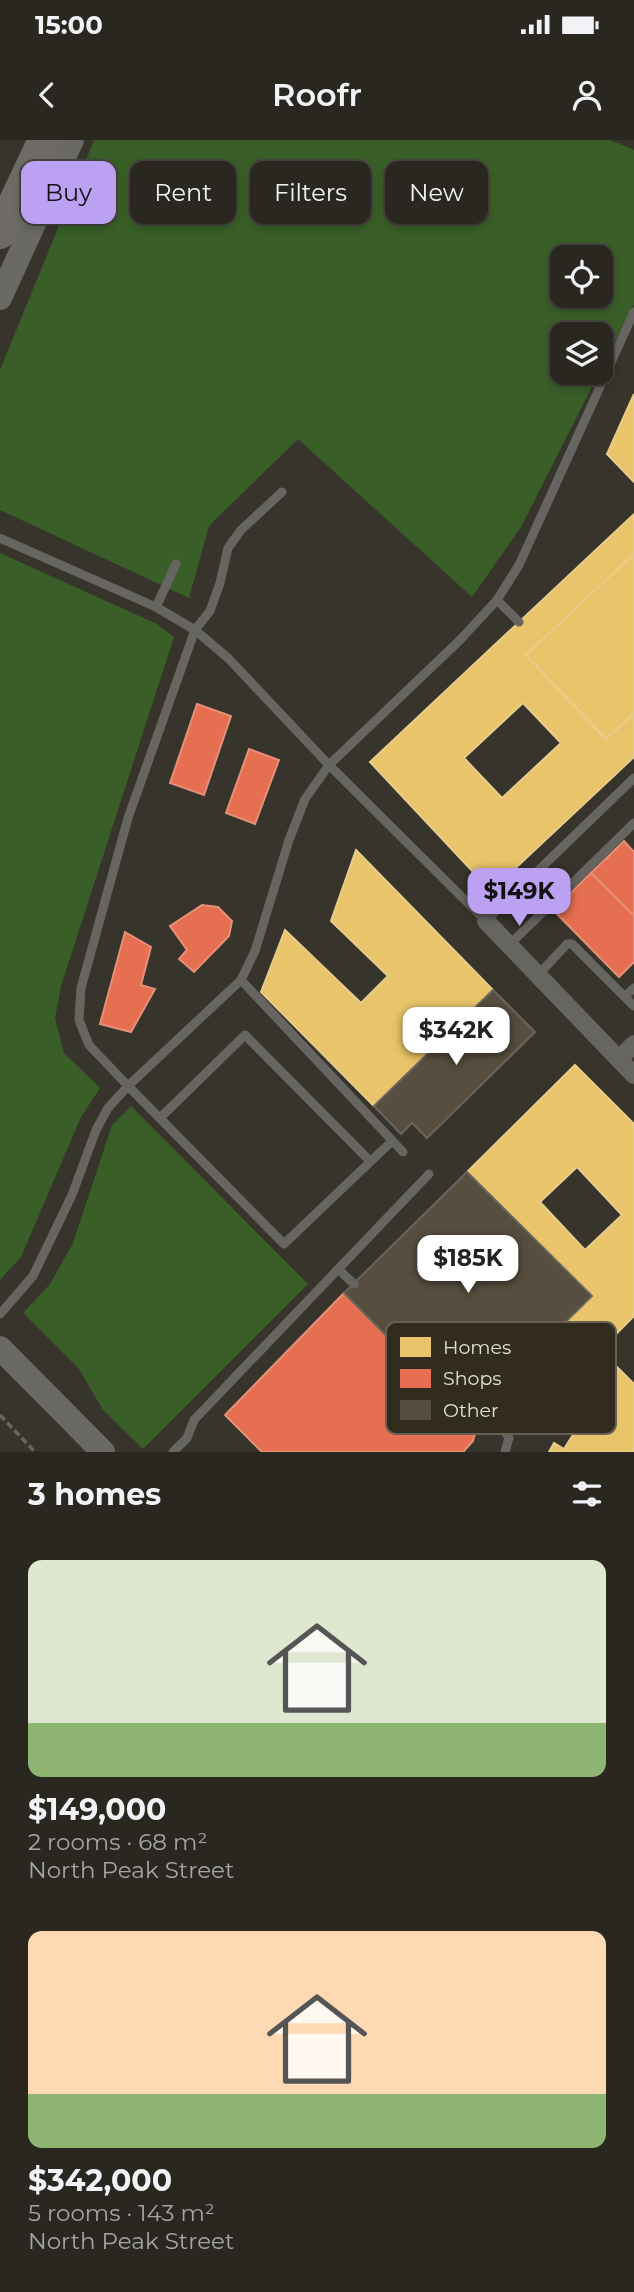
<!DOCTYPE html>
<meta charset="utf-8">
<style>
body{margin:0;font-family:Montserrat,sans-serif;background:#35332d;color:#f1f3f6;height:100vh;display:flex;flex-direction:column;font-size:26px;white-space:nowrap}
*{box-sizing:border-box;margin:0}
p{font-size:23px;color:#a5a5a5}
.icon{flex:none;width:38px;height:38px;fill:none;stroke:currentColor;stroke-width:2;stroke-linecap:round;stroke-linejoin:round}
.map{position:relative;height:1312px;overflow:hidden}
.sheet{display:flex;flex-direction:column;background:#292720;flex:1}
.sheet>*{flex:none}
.hud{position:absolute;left:21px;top:21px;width:593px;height:63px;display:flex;gap:14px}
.fabs{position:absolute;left:550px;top:105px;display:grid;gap:14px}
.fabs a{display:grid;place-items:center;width:63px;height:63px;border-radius:14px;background:#292720;box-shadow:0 4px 10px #0003,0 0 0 2px #45443e;font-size:35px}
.price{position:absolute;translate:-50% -60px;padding:0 16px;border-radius:14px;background:#fff;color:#222;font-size:23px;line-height:46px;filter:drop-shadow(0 2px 4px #0008)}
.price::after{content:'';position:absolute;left:50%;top:42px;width:21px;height:16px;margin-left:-10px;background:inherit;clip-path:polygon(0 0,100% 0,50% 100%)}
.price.active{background:#bca0f2;color:#111}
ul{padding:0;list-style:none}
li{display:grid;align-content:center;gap:14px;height:371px;padding:0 28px}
li span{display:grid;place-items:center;height:217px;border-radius:14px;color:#555}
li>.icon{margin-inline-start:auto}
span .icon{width:126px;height:126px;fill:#fffc;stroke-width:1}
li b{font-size:30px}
h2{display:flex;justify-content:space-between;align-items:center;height:84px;padding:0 28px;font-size:30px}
.pill{padding:0 24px;border-radius:14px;background:#292720;box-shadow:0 4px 10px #0003,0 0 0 2px #45443e;font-size:24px;line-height:63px}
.pill.active{background:#bca0f2;color:#111}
.status{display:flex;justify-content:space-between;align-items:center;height:49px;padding:0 35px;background:#292720;direction:ltr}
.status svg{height:19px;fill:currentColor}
header{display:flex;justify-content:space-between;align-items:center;height:91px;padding:0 28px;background:#292720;font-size:32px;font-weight:600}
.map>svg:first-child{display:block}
.green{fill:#3a5e28;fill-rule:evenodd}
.homes{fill:#e9c46a;stroke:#e7cc8a;stroke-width:2;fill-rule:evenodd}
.shops{fill:#e76f51;stroke:#e59078;stroke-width:2}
.building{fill:#574e3f;stroke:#69655e;stroke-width:2}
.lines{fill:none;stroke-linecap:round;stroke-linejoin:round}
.path{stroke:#676561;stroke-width:3.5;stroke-dasharray:7 3.5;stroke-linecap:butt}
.lane{stroke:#676562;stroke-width:9}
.street{stroke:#676562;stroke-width:18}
.secondary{stroke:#6a6965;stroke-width:24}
.highway{stroke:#6e6b66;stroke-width:32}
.key{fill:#312c1d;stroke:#666154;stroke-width:2}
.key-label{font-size:19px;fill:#e1ded4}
</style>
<div class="status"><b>15:00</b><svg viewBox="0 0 49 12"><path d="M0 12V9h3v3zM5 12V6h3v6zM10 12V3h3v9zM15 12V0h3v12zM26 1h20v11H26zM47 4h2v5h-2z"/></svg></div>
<header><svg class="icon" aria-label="back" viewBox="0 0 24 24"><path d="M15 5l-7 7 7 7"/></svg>Roofr<svg class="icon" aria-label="person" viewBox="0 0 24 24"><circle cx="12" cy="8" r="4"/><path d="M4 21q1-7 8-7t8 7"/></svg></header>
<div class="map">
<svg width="634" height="1312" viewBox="0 0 634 1312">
<rect width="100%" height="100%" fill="#37342b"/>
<!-- green -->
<g class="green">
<path d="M94,0H610L634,10V164L600,231V194H562V233H599L521,387L472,457L298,299L209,386L189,458L0,370V230ZM562,117H600V156H562Z"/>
<path d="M0,413L157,484L174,497L61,846L55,879L64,913L100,948L81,977L21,1117L0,1140Z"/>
<path d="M131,966L308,1144L143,1309L103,1270L79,1229L23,1173L50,1144L73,1103L112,985Z"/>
</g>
<!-- homes -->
<g class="homes">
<path d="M634,254V342L607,314Z"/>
<path d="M634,374V414L526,515L606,599L634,573V617L491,751L370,622ZM523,563L561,603L502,658L464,618Z"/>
<path d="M634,414V573L606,599L526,515Z"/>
<path d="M356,710L493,850L374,966L261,852L285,790L361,863L388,836L331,781Z"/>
<path d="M575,925L634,984V1176L600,1210L634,1244V1312H549L554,1303L564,1309L576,1290L559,1279L565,1273L519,1227L592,1156L467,1032ZM577,1027L622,1075L585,1110L540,1062Z"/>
</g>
<!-- shops -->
<g class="shops">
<path d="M197,564L231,576L204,655L170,643Z"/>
<path d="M249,609L279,620L255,684L226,673Z"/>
<path d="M624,701L634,712V776L591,733Z"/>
<path d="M591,733L634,776V822L619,837L553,770Z"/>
<path d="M202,765L218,767L232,781L229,796L194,832L179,819L187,810L170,786Z"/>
<path d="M125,792L151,807L141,845L155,849L131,892L100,884Z"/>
<path d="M344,1153L477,1286L473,1301L463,1312H262L225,1275Z"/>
</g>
<!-- building -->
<g class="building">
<path d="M493,850L535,892L427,998L412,983L401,994L374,966Z"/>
<path d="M467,1032L592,1156L468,1278L344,1153Z"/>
</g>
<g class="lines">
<!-- path -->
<path class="path" d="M0,1275L35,1312"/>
<!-- lane -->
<g class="lane">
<path d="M50,54L67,63"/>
<path d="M634,172L519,425L497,460L460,500L329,625L486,781L634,638"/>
<path d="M0,398L156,467L195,490L228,518L329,625L305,659L289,700L255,811L241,840L128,946L89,905L79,880L81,848L128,678L195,490L210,471L220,443L228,408L241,390L282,352"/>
<path d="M497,460L519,482"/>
<path d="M156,467L176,424"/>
<path d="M509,805L634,683"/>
<path d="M538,835L567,804H572L634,866"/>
<path d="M241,840L403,1012"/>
<path d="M625,856L634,848"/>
<path d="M160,978L245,895L370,1021"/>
<path d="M339,1130L354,1144"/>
<path d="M0,1174L33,1136L72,1055L96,990L108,968L128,946L284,1104L392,1001"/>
<path d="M483,1263L492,1272L509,1298L505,1312"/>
<path d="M173,1312L187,1298L194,1280L429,1034"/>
</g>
<!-- street -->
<g class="street">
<path d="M486,781L634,935"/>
<path d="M619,919L634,904"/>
</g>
<!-- secondary -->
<g class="secondary">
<path d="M0,158L72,0"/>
<path d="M0,1208L103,1312"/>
</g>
<!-- highway -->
<path class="highway" d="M0,93L44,0"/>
</g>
<!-- legend -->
<rect x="386" y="1182" width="230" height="112" rx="10" class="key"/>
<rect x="400" y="1197" width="31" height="20" fill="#e9c46a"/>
<rect x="400" y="1229" width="31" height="19" fill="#e76f51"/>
<rect x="400" y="1260" width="31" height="20" fill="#574e3f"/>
<g class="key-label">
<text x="443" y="1214">Homes</text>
<text x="443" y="1245">Shops</text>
<text x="443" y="1277">Other</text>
</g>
</svg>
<div class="fabs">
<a><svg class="icon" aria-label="locate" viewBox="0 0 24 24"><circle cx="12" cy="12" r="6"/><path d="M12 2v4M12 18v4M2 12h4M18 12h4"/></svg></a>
<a><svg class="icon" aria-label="layers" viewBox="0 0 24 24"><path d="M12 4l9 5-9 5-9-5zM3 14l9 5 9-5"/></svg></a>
</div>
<b class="price active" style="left:519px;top:788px">$149K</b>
<b class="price" style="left:456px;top:927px">$342K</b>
<b class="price" style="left:468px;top:1155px">$185K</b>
<div class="hud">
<a class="pill active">Buy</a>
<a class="pill">Rent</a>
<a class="pill">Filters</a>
<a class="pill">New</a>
</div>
</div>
<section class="sheet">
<h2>3 homes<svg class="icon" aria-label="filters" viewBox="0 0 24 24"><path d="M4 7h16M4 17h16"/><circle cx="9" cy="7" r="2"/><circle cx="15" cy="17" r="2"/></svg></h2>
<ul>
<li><span style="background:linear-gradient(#dfe7d0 75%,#8fb573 0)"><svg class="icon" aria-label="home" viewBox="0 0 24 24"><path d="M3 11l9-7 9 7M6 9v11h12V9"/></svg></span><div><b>$149,000</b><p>2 rooms · 68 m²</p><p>North Peak Street</p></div></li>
<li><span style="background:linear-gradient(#ffd9b3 75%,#8fb573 0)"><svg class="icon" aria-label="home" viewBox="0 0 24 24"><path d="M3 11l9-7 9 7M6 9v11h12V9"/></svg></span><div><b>$342,000</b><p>5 rooms · 143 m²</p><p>North Peak Street</p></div></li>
</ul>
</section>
